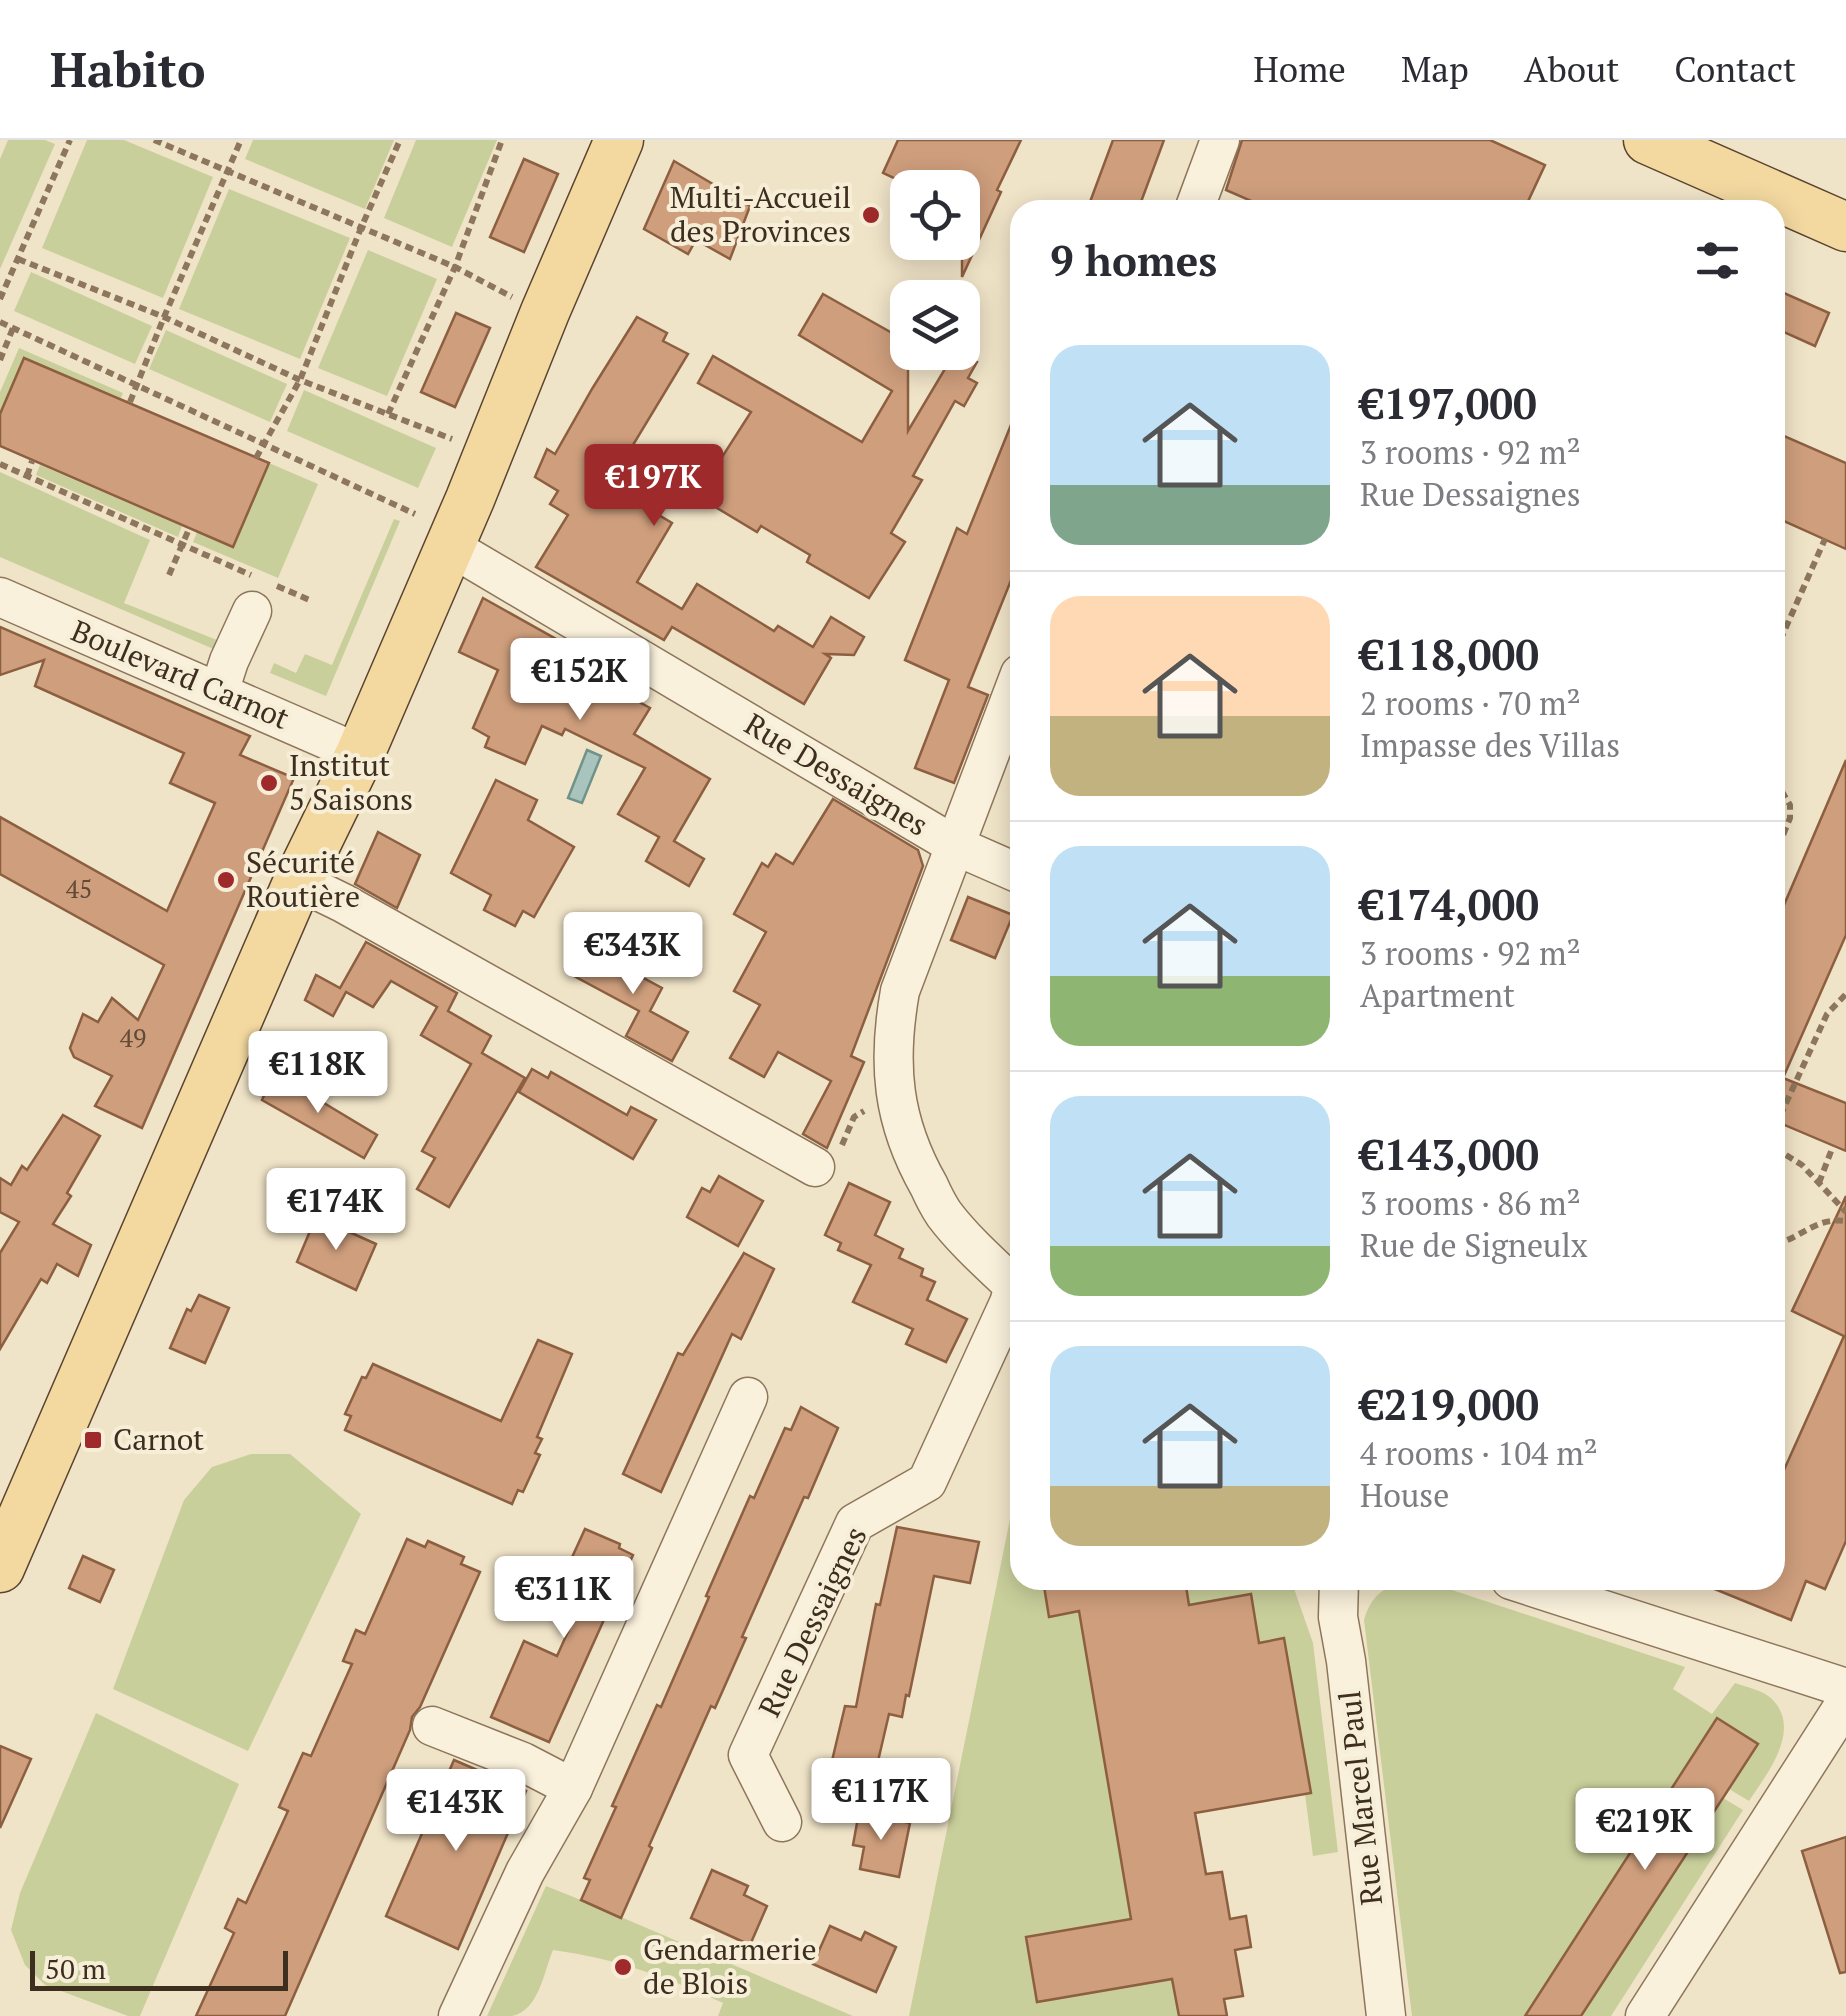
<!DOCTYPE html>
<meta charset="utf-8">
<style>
body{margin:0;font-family:"PT Serif",serif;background:#f2f2f3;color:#2b2b33;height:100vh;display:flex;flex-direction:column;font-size:38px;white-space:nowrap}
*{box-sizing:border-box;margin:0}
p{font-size:32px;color:#7c7c81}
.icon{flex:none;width:55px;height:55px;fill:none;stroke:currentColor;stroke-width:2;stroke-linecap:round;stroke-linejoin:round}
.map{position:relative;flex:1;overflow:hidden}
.drawer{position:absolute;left:1010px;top:60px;width:775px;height:1390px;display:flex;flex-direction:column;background:#fff;border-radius:30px;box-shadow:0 5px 25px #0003}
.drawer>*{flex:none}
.tools{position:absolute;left:890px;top:30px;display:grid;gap:20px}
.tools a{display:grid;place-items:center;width:90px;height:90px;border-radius:20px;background:#fff;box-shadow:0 5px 25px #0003;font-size:50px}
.scale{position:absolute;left:30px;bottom:25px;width:258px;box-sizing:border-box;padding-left:10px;border:5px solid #3d2e20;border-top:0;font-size:28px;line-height:35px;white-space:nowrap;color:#3d2e20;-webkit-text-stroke:8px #f7eed8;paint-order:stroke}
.price{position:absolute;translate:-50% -85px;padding:0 22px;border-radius:10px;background:#fff;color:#222;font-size:32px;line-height:65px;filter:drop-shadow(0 2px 5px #0008)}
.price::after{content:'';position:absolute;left:50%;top:60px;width:30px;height:22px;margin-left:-15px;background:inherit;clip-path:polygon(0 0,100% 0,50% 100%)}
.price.current{background:#9e2a2b;color:#fff}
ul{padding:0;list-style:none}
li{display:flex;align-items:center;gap:30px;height:250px;padding:0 40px}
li+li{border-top:2px solid #e1e1e2}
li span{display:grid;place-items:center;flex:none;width:280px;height:200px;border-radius:30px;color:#555}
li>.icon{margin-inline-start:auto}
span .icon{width:120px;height:120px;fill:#fffc;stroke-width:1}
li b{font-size:42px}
h2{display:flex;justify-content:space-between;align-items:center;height:120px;padding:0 40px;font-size:42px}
header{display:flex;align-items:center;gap:60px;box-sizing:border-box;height:140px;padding:0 50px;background:#fff;border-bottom:2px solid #e1e1e2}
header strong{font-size:48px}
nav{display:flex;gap:55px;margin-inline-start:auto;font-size:35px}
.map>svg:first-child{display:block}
.green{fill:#c9cf9b}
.water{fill:#a9c4bc;stroke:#6f938a;stroke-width:2.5}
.building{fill:#cf9f7d;stroke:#8d5f41;stroke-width:2.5}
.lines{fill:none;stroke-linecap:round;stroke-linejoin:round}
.minor-casing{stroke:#8d765c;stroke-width:41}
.major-casing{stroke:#5b4430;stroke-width:51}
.path{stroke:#8d765c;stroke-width:6;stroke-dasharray:8 5;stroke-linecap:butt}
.minor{stroke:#faf1dc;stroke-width:38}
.major{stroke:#f3d9a0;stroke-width:48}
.poi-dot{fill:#9e2a2b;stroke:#f7eed8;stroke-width:4}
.labels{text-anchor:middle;stroke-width:8;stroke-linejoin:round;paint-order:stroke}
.number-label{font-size:25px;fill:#624a37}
.poi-label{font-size:30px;fill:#3d2e20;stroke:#f7eed8;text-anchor:start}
.street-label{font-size:30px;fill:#3d2e20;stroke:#f7eed8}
</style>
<header>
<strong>Habito</strong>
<nav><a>Home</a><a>Map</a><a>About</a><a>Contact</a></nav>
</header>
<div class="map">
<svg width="1846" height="1876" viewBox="0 0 1846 1876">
<rect width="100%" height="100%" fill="#f0e4c8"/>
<!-- green -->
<g class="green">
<path d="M8,0H45L55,4L0,129V19Z"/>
<path d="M87,0H124L213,37L163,158L42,108Z"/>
<path d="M253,0H394L365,69L245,19Z"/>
<path d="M416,0H497L452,107L384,78Z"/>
<path d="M229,49L350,98L300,219L179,169Z"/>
<path d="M368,110L437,139L387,256L318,228Z"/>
<path d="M31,132L152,186L135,224L14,171Z"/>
<path d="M166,190L287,244L270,282L149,229Z"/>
<path d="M19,208L123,253L121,258L25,218L0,274V252Z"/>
<path d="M304,250L436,308L418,348L287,291Z"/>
<path d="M269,323L318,344L278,438L193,402L197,392L233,407Z"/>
<path d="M40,325L182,386L178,397L36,335Z"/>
<path d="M0,332L150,400L124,463L222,502L218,511L0,417Z"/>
<path d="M394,379L400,381L326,556L270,533L274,523L296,533L305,514L332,525Z"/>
<path d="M251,1314H290L361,1374L248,1611L113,1549L184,1360L212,1327Z"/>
<path d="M1020,1330V1440H1043L1050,1477L1079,1471L1163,1773L1027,1797L1037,1862L1172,1839L1179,1876H909Z"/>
<path d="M1185,1440H1291L1313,1503L1338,1712L1313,1716L1305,1654L1311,1653L1284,1499L1259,1503L1250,1455L1161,1470L1187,1453Z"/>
<path d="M1407,1441H1425L1685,1527L1673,1549L1712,1574L1735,1543C1746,1547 1763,1550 1772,1559C1803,1590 1766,1635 1749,1661L1729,1649L1757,1604L1717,1578L1525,1876H1412L1364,1480C1371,1456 1383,1447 1407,1441Z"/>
<path d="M96,1573L239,1644L140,1876H128L45,1845L25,1825L11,1790L20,1753Z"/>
<path d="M1723,1658L1743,1670L1611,1876H1581Z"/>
<path d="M546,1746L581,1760L853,1876H718L723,1863C668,1837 613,1818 553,1810C544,1831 539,1871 512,1876C504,1876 495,1876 487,1876Z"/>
</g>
<!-- water -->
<path class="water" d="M587,610L601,616L582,663L568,658Z"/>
<!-- building -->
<g class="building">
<path d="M898,0H1021L997,50L1001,52L962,137V48H915L883,33Z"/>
<path d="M1113,0H1164L1138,70H1087Z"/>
<path d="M1242,0H1490L1545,25L1524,70H1272L1226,50Z"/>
<path d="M524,19L558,34L524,112L490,97Z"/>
<path d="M674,21L750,66L730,119L696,100L688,114L644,89Z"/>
<path d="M1775,149L1829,173L1815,206L1775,188Z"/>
<path d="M823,154L908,202V291L955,212H961L977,222L968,238L977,243L964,266L955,261L913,336L922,340L891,393L905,402L869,458L807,422L810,415L761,386L757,392L697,356L751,272L698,243L713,216L862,302L892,251L799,195Z"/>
<path d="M456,173L490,188L455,267L421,252Z"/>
<path d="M637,177L667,193L663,201L688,214L613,338L625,344L620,352L672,383L637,442L682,469L697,444L774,491L778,486L813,507L831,477L864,497L854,515L825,514L831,518L804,564L672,487L664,500L536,427L568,375L550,364L558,351L535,337L547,309L555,314L592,249Z"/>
<path d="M24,218L269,323L233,407L0,306V274Z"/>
<path d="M1019,265L1020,418L968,547L988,555L954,643L915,628L949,540L905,520L957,388L967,394Z"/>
<path d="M1775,292L1846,323V409L1775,377Z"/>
<path d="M483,458L615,532L608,545L650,568L634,594L710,639L674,701L704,719L689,746L646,721L659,697L618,674L645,628L565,589L562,595L542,586L525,624L485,607L489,597L473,588L498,530L459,512Z"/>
<path d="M0,487L250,596L240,615L294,638L142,988L95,966L112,936L74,917L70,908L83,874L98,882L112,858L138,880L164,825L0,734V677L167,771L215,663L170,643L184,613L35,546L44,520L0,535Z"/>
<path d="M1846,620V795L1783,938L1846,963V1011L1775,981V786Z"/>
<path d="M496,640L537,660L528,680L574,707L534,777L523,771L515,786L484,770L491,755L451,733Z"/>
<path d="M833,659L918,710L923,726L851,916L864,922L827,1008L803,994L831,941L778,912L764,937L730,918L760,865L734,851L766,792L734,774L762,723L768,727L776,714L793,724Z"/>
<path d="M378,692L420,715L397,768L355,744Z"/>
<path d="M968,757L1013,775L995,818L951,800Z"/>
<path d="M366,802L457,853L448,871L491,896L482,913L525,938L449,1067L417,1049L435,1018L422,1011L471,924L421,895L437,867L391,841L373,867L346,852L333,876L305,860L316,835L340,848Z"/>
<path d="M619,803L648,818L638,835L662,848L650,871L688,892L672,921L626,896L639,871L574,836L590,808L610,820Z"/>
<path d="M532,929L548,938L551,932L627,975L631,967L656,980L633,1019L519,952Z"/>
<path d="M274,933L377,995L364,1018L262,960Z"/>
<path d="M63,975L100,996L67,1053L71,1056L53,1084L91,1105L78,1136L57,1124L47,1143L41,1139L0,1209V1113L19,1082L0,1072V1038L11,1045L22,1026L27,1030Z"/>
<path d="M719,1036L763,1061L738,1106L687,1077L702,1048L710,1052Z"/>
<path d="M849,1043L890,1062L875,1095L903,1109L899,1118L923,1129L921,1136L935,1142L927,1160L967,1179L946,1222L906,1204L913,1189L853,1162L871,1125L838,1110L841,1103L825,1095Z"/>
<path d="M1846,1056V1401L1825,1449L1806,1441L1791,1480L1695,1441L1775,1440V1350L1844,1196L1792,1171Z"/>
<path d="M316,1077L376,1104L356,1150L297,1122Z"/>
<path d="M744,1113L774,1129L741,1199L732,1194L661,1352L623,1334L678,1213L683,1215Z"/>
<path d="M199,1155L229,1168L205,1223L170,1208L187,1169L191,1171Z"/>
<path d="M538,1200L572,1214L537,1297L542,1299L535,1313L540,1315L523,1352L518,1350L512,1364L345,1290L351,1276L345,1274L362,1237L366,1238L373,1224L501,1281Z"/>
<path d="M801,1267L838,1288L808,1358L804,1357L789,1391L742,1497L746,1498L715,1568L711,1566L649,1706L652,1708L621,1778L581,1760L590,1740L584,1738L616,1667L612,1666L657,1565L661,1567L709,1457L706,1456L750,1356L754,1358L785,1288L791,1290Z"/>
<path d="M897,1387L979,1402L970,1443L934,1436L909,1556L906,1555L902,1577L889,1574L875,1634L831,1625L845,1566L856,1567L876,1464L880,1465Z"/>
<path d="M585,1389L620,1404L619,1408L633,1415L549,1602L491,1577L524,1501L557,1516L583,1458L558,1448Z"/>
<path d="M407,1399L425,1407L428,1401L464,1417L461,1424L480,1432L420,1567L412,1577L410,1590L285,1876H196L234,1793L225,1788L238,1759L246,1763L288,1671L279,1667L303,1613L311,1616L352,1524L343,1521L356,1490L365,1494Z"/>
<path d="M83,1416L114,1430L100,1462L69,1448Z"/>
<path d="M1043,1440H1185L1189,1465L1251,1454L1259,1503L1284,1498L1311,1653L1195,1673L1206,1734L1222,1732L1230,1779L1246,1776L1251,1807L1235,1810L1243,1856L1224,1859L1227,1876H1179L1172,1839L1037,1862L1026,1797L1131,1779L1079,1471L1049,1477Z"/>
<path d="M1717,1578L1758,1604L1581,1876H1525Z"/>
<path d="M0,1606L31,1619L0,1688Z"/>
<path d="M454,1620L526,1651L458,1809L386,1776Z"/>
<path d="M859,1672L910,1683L899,1737L860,1729L864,1707L853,1705Z"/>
<path d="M1846,1697V1832L1840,1833L1802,1711Z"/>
<path d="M712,1730L748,1746L744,1755L767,1766L750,1805L691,1778Z"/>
<path d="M830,1786L861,1800L865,1792L896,1807L876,1852L813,1824Z"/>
</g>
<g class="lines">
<!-- minor casing -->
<g class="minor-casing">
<g id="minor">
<path d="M1194,70L1220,0"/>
<path d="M449,406L956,706L1020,734"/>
<path d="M0,457L360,614"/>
<path d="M1020,534L900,851C887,924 892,981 929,1046C933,1055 938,1065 944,1074C965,1102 994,1127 1020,1152"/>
<path d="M219,552L229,521L252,471"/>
<path d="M298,741L343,763L815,1027"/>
<path d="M1339,1440L1338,1477L1346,1521L1386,1876"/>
<path d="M1511,1440L1846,1548"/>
<path d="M432,1586L523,1622L573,1648"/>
<path d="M782,1682L748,1615L855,1383L927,1342L1009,1163L1014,1146"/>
<path d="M458,1876L525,1732L573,1648L748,1257"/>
<path d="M1645,1876L1846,1562"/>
</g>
</g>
<!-- major casing -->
<g class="major-casing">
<g id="major">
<path d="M1648,0L1846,87"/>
<path d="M0,1428L298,741L360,614L470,359L545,172L619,0"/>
</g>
</g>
<!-- path -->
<g class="path">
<path d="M154,0L455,127L512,157"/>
<path d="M18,119L164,177L300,240L452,299"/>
<path d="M0,159L70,0"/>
<path d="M0,182L415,374"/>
<path d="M0,220L13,188"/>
<path d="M130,262L164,177L241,0"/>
<path d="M388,274L455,127L502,0"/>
<path d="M256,318L300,240L361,88L400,0"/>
<path d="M0,324L251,435"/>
<path d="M27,336L32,321"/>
<path d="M169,435L189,389"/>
<path d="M277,446L312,461"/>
<path d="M1775,512L1825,399"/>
<path d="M1775,640L1790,665V678L1775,715"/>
<path d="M1775,987L1827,874L1846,854"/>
<path d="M842,1005L854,977L864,971"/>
<path d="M1775,1008L1802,1025L1846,1072"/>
<path d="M1819,1043L1833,1006"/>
<path d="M1775,1104C1802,1098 1815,1077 1846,1081"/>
</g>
<!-- minor -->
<use href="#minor" class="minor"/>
<!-- major -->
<use href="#major" class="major"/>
</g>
<!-- markers -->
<g class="poi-dot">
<circle cx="871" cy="75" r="10"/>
<circle cx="269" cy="643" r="10"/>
<circle cx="226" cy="740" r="10"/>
<rect x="83" y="1290" width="20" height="20" rx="5"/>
<circle cx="623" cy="1827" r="10"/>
</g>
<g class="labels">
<!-- number labels -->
<g class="number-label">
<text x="79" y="758">45</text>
<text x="133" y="907">49</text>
</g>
<!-- poi labels -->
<g class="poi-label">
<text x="851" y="68" text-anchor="end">Multi-Accueil<tspan x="851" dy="34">des Provinces</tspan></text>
<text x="289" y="636">Institut<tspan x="289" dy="34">5 Saisons</tspan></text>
<text x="246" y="733">Sécurité<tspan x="246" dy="34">Routière</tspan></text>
<text x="113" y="1310">Carnot</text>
<text x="643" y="1820">Gendarmerie<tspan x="643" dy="34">de Blois</tspan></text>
</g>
<!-- street labels -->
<g class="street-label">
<text transform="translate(180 535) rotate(23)" y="10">Boulevard Carnot</text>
<text transform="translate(836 635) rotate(31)" y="10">Rue Dessaignes</text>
<text transform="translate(813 1482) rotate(-64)" y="10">Rue Dessaignes</text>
<text transform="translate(1361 1658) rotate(-96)" y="10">Rue Marcel Paul</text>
</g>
</g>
</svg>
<div class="tools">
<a><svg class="icon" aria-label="locate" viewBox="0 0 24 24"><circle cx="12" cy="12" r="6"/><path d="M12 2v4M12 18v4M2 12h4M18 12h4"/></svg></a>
<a><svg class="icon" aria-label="layers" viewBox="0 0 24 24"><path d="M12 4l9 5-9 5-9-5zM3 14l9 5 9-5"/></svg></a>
</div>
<div class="scale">50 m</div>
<b class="price current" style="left:654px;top:389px">€197K</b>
<b class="price" style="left:580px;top:583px">€152K</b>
<b class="price" style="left:633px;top:857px">€343K</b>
<b class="price" style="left:318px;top:976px">€118K</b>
<b class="price" style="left:336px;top:1113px">€174K</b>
<b class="price" style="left:564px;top:1501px">€311K</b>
<b class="price" style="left:881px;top:1703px">€117K</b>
<b class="price" style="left:456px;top:1714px">€143K</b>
<b class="price" style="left:1645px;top:1733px">€219K</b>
<section class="drawer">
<h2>9 homes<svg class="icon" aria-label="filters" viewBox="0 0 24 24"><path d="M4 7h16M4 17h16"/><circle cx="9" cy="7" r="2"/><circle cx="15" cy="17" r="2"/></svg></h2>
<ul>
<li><span style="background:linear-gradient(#bfe0f5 70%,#7fa58c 0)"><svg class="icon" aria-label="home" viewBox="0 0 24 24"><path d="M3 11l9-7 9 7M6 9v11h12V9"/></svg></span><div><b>€197,000</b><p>3 rooms · 92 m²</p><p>Rue Dessaignes</p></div></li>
<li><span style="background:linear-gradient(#ffd9b3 60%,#c2b280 0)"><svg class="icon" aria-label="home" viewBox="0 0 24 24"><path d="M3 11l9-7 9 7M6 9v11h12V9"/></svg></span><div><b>€118,000</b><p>2 rooms · 70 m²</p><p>Impasse des Villas</p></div></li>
<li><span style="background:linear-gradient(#bfe0f5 65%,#8fb573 0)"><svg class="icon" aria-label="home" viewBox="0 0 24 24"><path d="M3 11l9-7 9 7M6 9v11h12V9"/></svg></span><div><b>€174,000</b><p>3 rooms · 92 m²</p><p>Apartment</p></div></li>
<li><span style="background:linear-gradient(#bfe0f5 75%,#8fb573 0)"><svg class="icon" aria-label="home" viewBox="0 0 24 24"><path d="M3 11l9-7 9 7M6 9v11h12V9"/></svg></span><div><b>€143,000</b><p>3 rooms · 86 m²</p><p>Rue de Signeulx</p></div></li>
<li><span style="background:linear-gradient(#bfe0f5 70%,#c2b280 0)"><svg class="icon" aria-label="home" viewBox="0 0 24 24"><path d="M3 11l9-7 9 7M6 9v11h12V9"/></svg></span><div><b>€219,000</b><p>4 rooms · 104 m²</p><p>House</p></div></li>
</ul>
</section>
</div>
